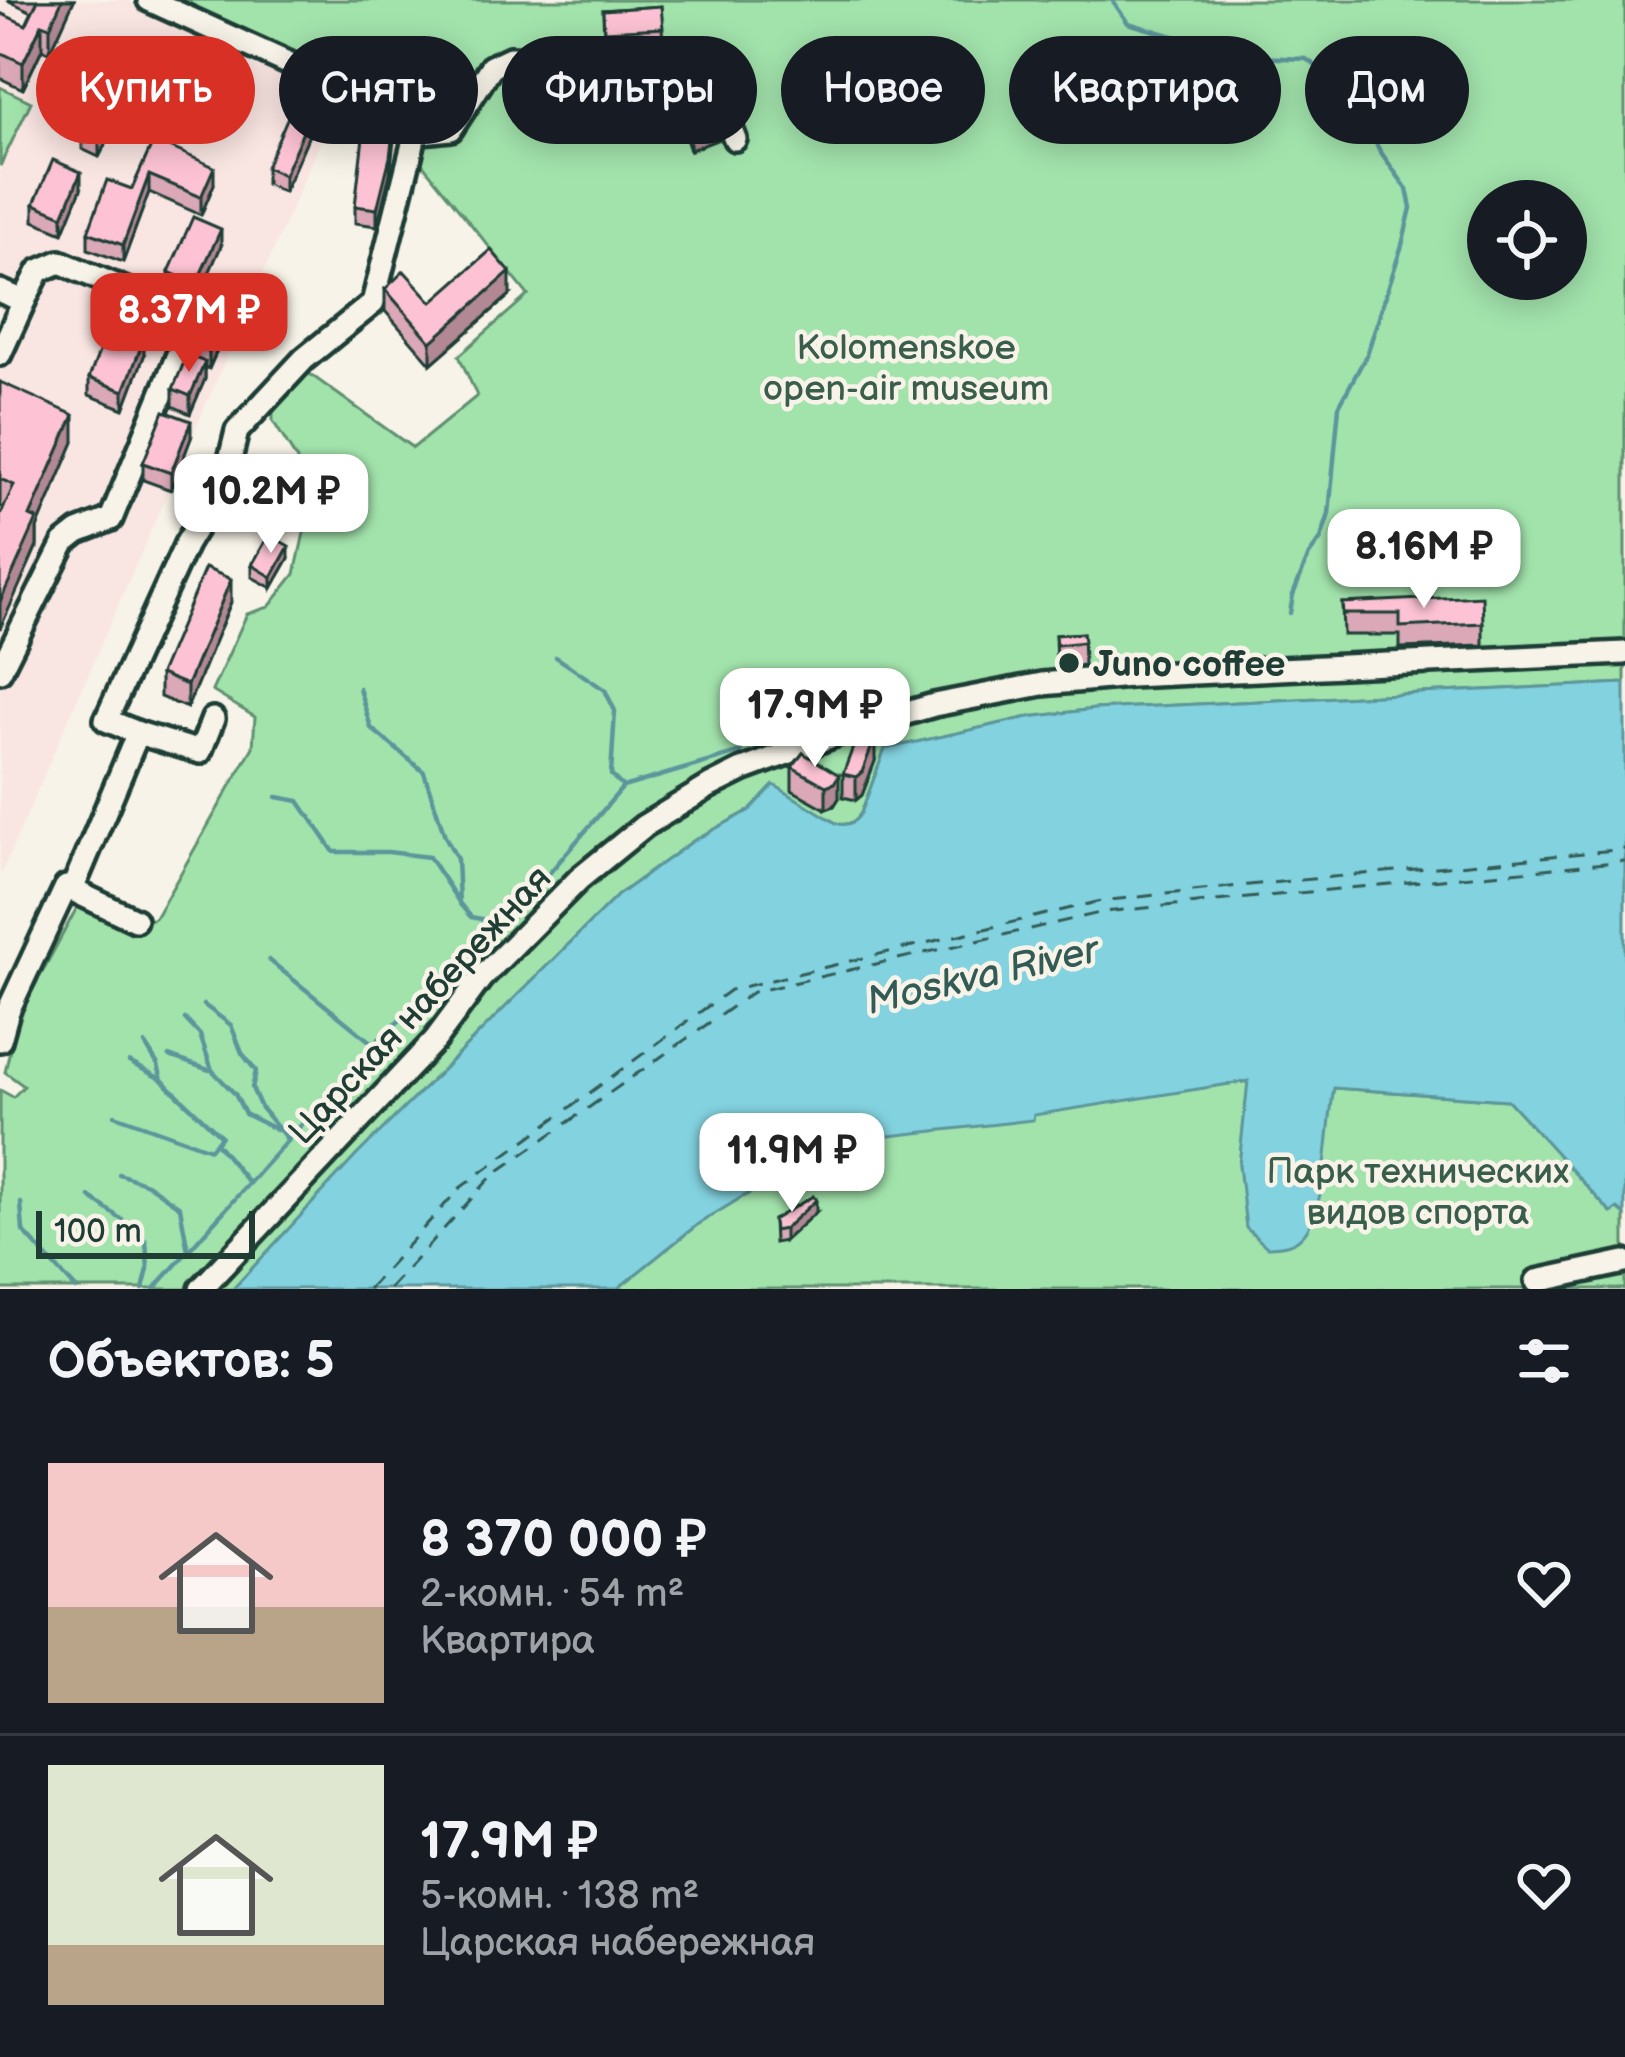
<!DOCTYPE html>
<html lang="ru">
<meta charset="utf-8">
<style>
body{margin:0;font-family:"Balsamiq Sans",sans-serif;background:#242831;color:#f1f3f6;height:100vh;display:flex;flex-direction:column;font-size:45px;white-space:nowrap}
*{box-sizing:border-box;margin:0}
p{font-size:39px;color:#9ea1a6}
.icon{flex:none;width:66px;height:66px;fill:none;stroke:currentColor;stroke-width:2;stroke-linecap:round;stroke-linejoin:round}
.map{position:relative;height:1289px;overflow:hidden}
.panel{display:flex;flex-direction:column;background:#171b24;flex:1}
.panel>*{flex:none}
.guide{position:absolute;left:36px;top:36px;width:1554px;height:108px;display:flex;gap:24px}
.fabs{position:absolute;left:1467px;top:180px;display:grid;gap:24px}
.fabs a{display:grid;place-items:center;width:120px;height:120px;border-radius:50%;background:#171b24;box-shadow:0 6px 30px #0003;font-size:60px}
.scale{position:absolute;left:36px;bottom:30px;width:219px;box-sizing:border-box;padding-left:12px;border:6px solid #1f3d34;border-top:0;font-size:33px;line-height:42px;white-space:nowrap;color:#1f3d34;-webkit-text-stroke:9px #f7f3e8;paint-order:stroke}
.price{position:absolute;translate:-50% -102px;padding:0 27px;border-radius:24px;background:#fff;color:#222;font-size:39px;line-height:78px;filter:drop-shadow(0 3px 6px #0008)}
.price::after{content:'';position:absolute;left:50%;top:72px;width:36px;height:27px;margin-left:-18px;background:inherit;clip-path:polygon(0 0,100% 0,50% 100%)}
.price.current{background:#d93025;color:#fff}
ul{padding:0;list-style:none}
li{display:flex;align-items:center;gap:36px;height:300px;padding:0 48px}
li+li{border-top:3px solid #363941}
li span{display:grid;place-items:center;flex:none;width:336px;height:240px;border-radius:0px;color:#555}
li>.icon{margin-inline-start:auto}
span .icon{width:144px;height:144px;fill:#fffc;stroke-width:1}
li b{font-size:51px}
h2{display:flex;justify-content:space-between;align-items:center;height:144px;padding:0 48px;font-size:51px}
.chip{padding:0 42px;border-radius:54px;background:#171b24;box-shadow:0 6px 30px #0003;font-size:42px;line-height:108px}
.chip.current{background:#d93025;color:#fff}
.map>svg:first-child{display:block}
.built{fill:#f9e5e2}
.green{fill:#a2e3ac;stroke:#609070;stroke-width:3;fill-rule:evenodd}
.water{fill:#83d2df;stroke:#5b969b;stroke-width:3}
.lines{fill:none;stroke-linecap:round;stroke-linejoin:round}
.stream{stroke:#5b969b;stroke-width:4.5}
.ferry{stroke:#335b56;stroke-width:3;stroke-dasharray:15 12;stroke-linecap:butt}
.minor-casing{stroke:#1f3d34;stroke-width:30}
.minor{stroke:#f7f3e8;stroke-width:21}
.wall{fill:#daa8b6;stroke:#1f3d34;stroke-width:3}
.shaded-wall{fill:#b18894;stroke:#1f3d34;stroke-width:3}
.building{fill:#fdc3d4;stroke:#1f3d34;stroke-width:3}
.poi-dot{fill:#1f3d34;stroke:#f7f3e8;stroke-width:4.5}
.labels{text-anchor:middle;stroke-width:9;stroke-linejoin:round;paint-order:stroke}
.park-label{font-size:36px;fill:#395e4c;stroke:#f7f3e8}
.poi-label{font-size:36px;font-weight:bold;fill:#1f3d34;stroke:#f7f3e8;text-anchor:start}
.street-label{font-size:36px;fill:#1f3d34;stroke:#f7f3e8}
.water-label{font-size:39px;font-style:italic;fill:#335b56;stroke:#f7f3e8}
</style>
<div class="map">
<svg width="1625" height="1289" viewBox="0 0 1625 1289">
<rect width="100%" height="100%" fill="#f7f3e8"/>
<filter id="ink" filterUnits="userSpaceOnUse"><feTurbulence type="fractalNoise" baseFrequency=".00833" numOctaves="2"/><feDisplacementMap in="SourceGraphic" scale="24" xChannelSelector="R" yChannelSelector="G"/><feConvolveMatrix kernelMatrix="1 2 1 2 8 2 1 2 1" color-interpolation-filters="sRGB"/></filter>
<g filter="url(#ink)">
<!-- built -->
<path class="built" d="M0,0H126L248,53L340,97L0,876Z"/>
<!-- green -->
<g class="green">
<path d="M171,0H1625V683L1095,709L1029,717L885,749L861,813C855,822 847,827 836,823L773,786L750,810L693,841L618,895L356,1156L233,1289H0V1090L13,1097L24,1086L5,1072L17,1019L81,900L137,924L155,918L253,747L255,717L212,691L247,614L269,607L295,574L307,519L296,480L297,460L273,421V407L307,372L413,448L477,396L459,356L528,295L358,84ZM1488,201H1566V279H1488Z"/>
<path d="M0,87L31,102L0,166Z"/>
<path d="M1249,1081L1239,1165L1321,1186L1333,1088L1508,1100L1611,1212L1618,1209L1625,1215V1289H617L698,1224L742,1197L812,1162L880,1137Z"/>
</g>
<!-- water -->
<path class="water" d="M1625,683V1215L1618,1209L1611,1213L1508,1100L1334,1088C1327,1123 1327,1212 1302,1236C1294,1245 1279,1247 1267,1247L1246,1228L1239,1165L1248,1081L1034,1115L1033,1120L880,1137L812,1162L742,1197L698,1224L617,1289H233L356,1156L618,895L693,841L750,810L774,785L836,823C847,827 855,823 861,813L885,749L1029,717L1095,709Z"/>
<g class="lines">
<!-- stream -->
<g class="stream">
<path d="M1112,0L1128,23L1204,45L1256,57L1306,59L1345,86L1380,151L1407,189L1411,208L1402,245L1367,354L1339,406L1329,514L1321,539L1309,555L1293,595L1290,613"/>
<path d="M556,657L605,690L615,711L611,775L622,786"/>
<path d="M359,688L371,728L424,772L445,836L457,859L459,903L471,917L496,922L504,920"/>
<path d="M277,797L299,801L334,852H388L429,857L459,902"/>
<path d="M269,960L372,1043"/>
<path d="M204,1005L231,1025L242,1053L256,1071L252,1088L261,1108L288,1140"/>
<path d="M185,1019L200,1035L212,1070L235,1094L245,1114L277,1130"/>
<path d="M145,1044L158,1065L162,1080L221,1136L216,1143L247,1181"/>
<path d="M169,1056L209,1070"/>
<path d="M129,1062L161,1079"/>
<path d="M115,1115L210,1149L215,1143"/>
<path d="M119,1174L147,1184L180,1207L188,1251"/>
<path d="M90,1197L132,1227L146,1241L148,1269L143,1289"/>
<path d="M21,1203L23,1231L76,1289"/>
<path d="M154,1289L374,1044L510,919L623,787L741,752"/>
</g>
<!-- ferry -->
<g class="ferry">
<path d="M368,1289L460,1188L730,990L1101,901L1249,885L1625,849"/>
<path d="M389,1289L493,1175L753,992L1104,912L1625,861"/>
</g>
<!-- minor casing -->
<g class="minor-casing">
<g id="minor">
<path d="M149,0L323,79L411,133L451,129L491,67L510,58L604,63L704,59L735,139"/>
<path d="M0,291L24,301L39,271L60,262L193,318L111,519L78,532L64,543L0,671"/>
<path d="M0,354L24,301"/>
<path d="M213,719L200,752L138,733L106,720L186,544L225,480L237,431L304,359L373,303L413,144L411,133"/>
<path d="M72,890L138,733"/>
<path d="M0,1040L8,1011L66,887L135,920"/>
<path d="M1537,1281L1625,1262"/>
<path d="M201,1289L435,1040L481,978L579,879L644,826L710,786L742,770L846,731L934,705L1042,684L1130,676L1625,653"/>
</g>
</g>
<!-- minor -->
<use href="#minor" class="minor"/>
</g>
<!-- wall -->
<g class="wall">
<path d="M7,0H74L50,53L42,49L23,89L0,78V13L26,25L32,12Z"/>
<path d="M661,6L663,46L604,48L603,10Z"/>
<path d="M666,67L719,139L690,150L666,84Z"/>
<path d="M151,76L125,135L113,130L99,157L82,149V132Z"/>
<path d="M322,105L284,192L266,184V167Z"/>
<path d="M154,140L214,184L201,215L149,192L123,262L88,249V232L132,189Z"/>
<path d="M394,141L390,174L377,226L355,223V206Z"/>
<path d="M81,189L63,233L34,221V204Z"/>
<path d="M221,246L196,302L169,289V272Z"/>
<path d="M385,289L432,302L510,295L431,364L385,311Z"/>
<path d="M167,312L166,332L162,336H153L147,330L146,313Z"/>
<path d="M227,327L209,369L205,367V379L190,414L173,406V389L192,357V342Z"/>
<path d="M144,356L124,409L89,395V378Z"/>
<path d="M0,382L74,442L37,528V546L4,508L0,506Z"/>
<path d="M191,438L171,490L143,480V463Z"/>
<path d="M249,512L287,520L277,539L289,558L272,588L252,577V565L269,535L249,524Z"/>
<path d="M231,602L187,708L160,697V674Z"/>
<path d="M1342,603L1483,623V645L1400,648V635H1343Z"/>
<path d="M1083,633L1084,665L1056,668L1055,635Z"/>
<path d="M803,753L839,798L834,806L826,809L792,790V767Z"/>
<path d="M875,761L862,795L856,800L843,797V774Z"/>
<path d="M816,1212L784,1241L774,1243L773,1220Z"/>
</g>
<!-- shaded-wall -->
<g class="shaded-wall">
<path d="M62,0H74L50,53V27Z"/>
<path d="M42,24V49L23,89V63Z"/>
<path d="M151,59V76L125,135V119Z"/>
<path d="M322,88V105L284,192V175Z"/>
<path d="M113,113V130L99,157V141Z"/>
<path d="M719,122V139L690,150V133Z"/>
<path d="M394,124L390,174L377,226V209Z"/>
<path d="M214,167V184L201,215V197Z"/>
<path d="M81,172V189L63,233V216Z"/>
<path d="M149,175V192L123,262V245Z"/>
<path d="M221,229V246L196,302V284Z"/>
<path d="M510,272V295L431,364V342Z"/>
<path d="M227,309V327L209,369V352Z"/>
<path d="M166,320V332L162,336V324Z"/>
<path d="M144,339V356L124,409V391Z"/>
<path d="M205,362V379L190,414V396Z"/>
<path d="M74,415V442L37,528V546L0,629V602L30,516Z"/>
<path d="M191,421V438L171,490V473Z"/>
<path d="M287,509V520L277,539V527Z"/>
<path d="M289,546V558L272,588V577Z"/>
<path d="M231,579V602L187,708V685Z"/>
<path d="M875,738V761L862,795L856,800V777Z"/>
<path d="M839,775V798L834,806L826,809V786Z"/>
<path d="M816,1200V1212L784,1241V1229Z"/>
</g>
<!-- building -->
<g class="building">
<path d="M38,0H62L50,27L42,24L23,63L0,52V13L26,25Z"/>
<path d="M661,6L663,28L604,31L603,10Z"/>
<path d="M118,45L151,59L125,119L113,113L99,141L82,132Z"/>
<path d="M694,57L719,122L690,133L666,67Z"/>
<path d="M304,80L322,88L284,175L266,167Z"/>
<path d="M365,120L394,124L390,157L377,209L355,206Z"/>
<path d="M154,140L214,167L201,197L149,175L123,245L88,232L107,180L132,189Z"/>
<path d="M53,160L81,172L63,216L34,204Z"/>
<path d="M193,217L221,229L196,284L169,272Z"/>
<path d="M491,250L510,272L431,342L385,289L404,271L432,302Z"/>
<path d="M208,301L227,309L209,352L192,342Z"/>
<path d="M152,305L167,312L166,320L162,324L153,325L147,319L146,313Z"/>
<path d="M109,326L144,339L124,391L89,378Z"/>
<path d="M187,355L205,362L190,396L173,389Z"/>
<path d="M0,382L74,415L30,516L37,519L0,602V516L14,485L0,479Z"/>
<path d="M164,411L191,421L171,473L143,463Z"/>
<path d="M259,494L287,509L277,527L249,512Z"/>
<path d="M269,535L289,546L272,577L252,565Z"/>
<path d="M205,568L231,579L187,685L160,674Z"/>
<path d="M1482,596L1483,623L1400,627V614H1343L1342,603Z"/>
<path d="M1083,633L1084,642L1056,645L1055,635Z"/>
<path d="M858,734L875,738L862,772L856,777L843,774Z"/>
<path d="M803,753L839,775L834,783L826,786L792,767Z"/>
<path d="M813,1196L816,1200L784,1229L774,1231L773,1220Z"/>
</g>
</g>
<!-- markers -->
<circle class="poi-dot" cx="1069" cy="663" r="12"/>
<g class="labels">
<!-- park labels -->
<g class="park-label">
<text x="906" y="359">Kolomenskoe<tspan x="906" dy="41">open-air museum</tspan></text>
<text x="1418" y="1183">Парк технических<tspan x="1418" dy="41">видов спорта</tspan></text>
</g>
<!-- poi labels -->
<g class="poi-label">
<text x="1093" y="676">Juno coffee</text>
</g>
<!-- street labels -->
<g class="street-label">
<text transform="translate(419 1004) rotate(-47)" y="13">Царская набережная</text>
</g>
<!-- water labels -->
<g class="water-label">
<text transform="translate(982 974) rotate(-13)" y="14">Moskva River</text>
</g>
</g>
</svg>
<div class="fabs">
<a><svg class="icon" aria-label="locate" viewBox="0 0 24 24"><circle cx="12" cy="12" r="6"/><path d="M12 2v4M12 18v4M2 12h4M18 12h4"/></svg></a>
</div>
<div class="scale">100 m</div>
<b class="price current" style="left:189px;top:375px">8.37M ₽</b>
<b class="price" style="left:271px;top:556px">10.2M ₽</b>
<b class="price" style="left:1424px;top:611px">8.16M ₽</b>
<b class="price" style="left:815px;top:770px">17.9M ₽</b>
<b class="price" style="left:792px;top:1215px">11.9M ₽</b>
<div class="guide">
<a class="chip current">Купить</a>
<a class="chip">Снять</a>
<a class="chip">Фильтры</a>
<a class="chip">Новое</a>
<a class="chip">Квартира</a>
<a class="chip">Дом</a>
</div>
</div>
<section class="panel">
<h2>Объектов: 5<svg class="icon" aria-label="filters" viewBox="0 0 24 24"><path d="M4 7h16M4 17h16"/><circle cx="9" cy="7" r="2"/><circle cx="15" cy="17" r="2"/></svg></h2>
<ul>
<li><span style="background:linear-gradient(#f6c9c9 60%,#b9a48a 0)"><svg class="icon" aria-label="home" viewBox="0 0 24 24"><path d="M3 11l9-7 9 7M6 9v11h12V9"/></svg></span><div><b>8 370 000 ₽</b><p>2-комн. · 54 m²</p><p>Квартира</p></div><svg class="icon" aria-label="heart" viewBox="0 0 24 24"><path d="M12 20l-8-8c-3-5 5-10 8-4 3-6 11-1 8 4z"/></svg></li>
<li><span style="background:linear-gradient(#dfe7d0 75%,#b9a48a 0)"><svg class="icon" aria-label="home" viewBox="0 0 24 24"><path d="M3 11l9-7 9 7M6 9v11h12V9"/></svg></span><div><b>17.9M ₽</b><p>5-комн. · 138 m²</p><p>Царская набережная</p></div><svg class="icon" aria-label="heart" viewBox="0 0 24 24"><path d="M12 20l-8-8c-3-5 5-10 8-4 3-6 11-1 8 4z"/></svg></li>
</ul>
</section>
